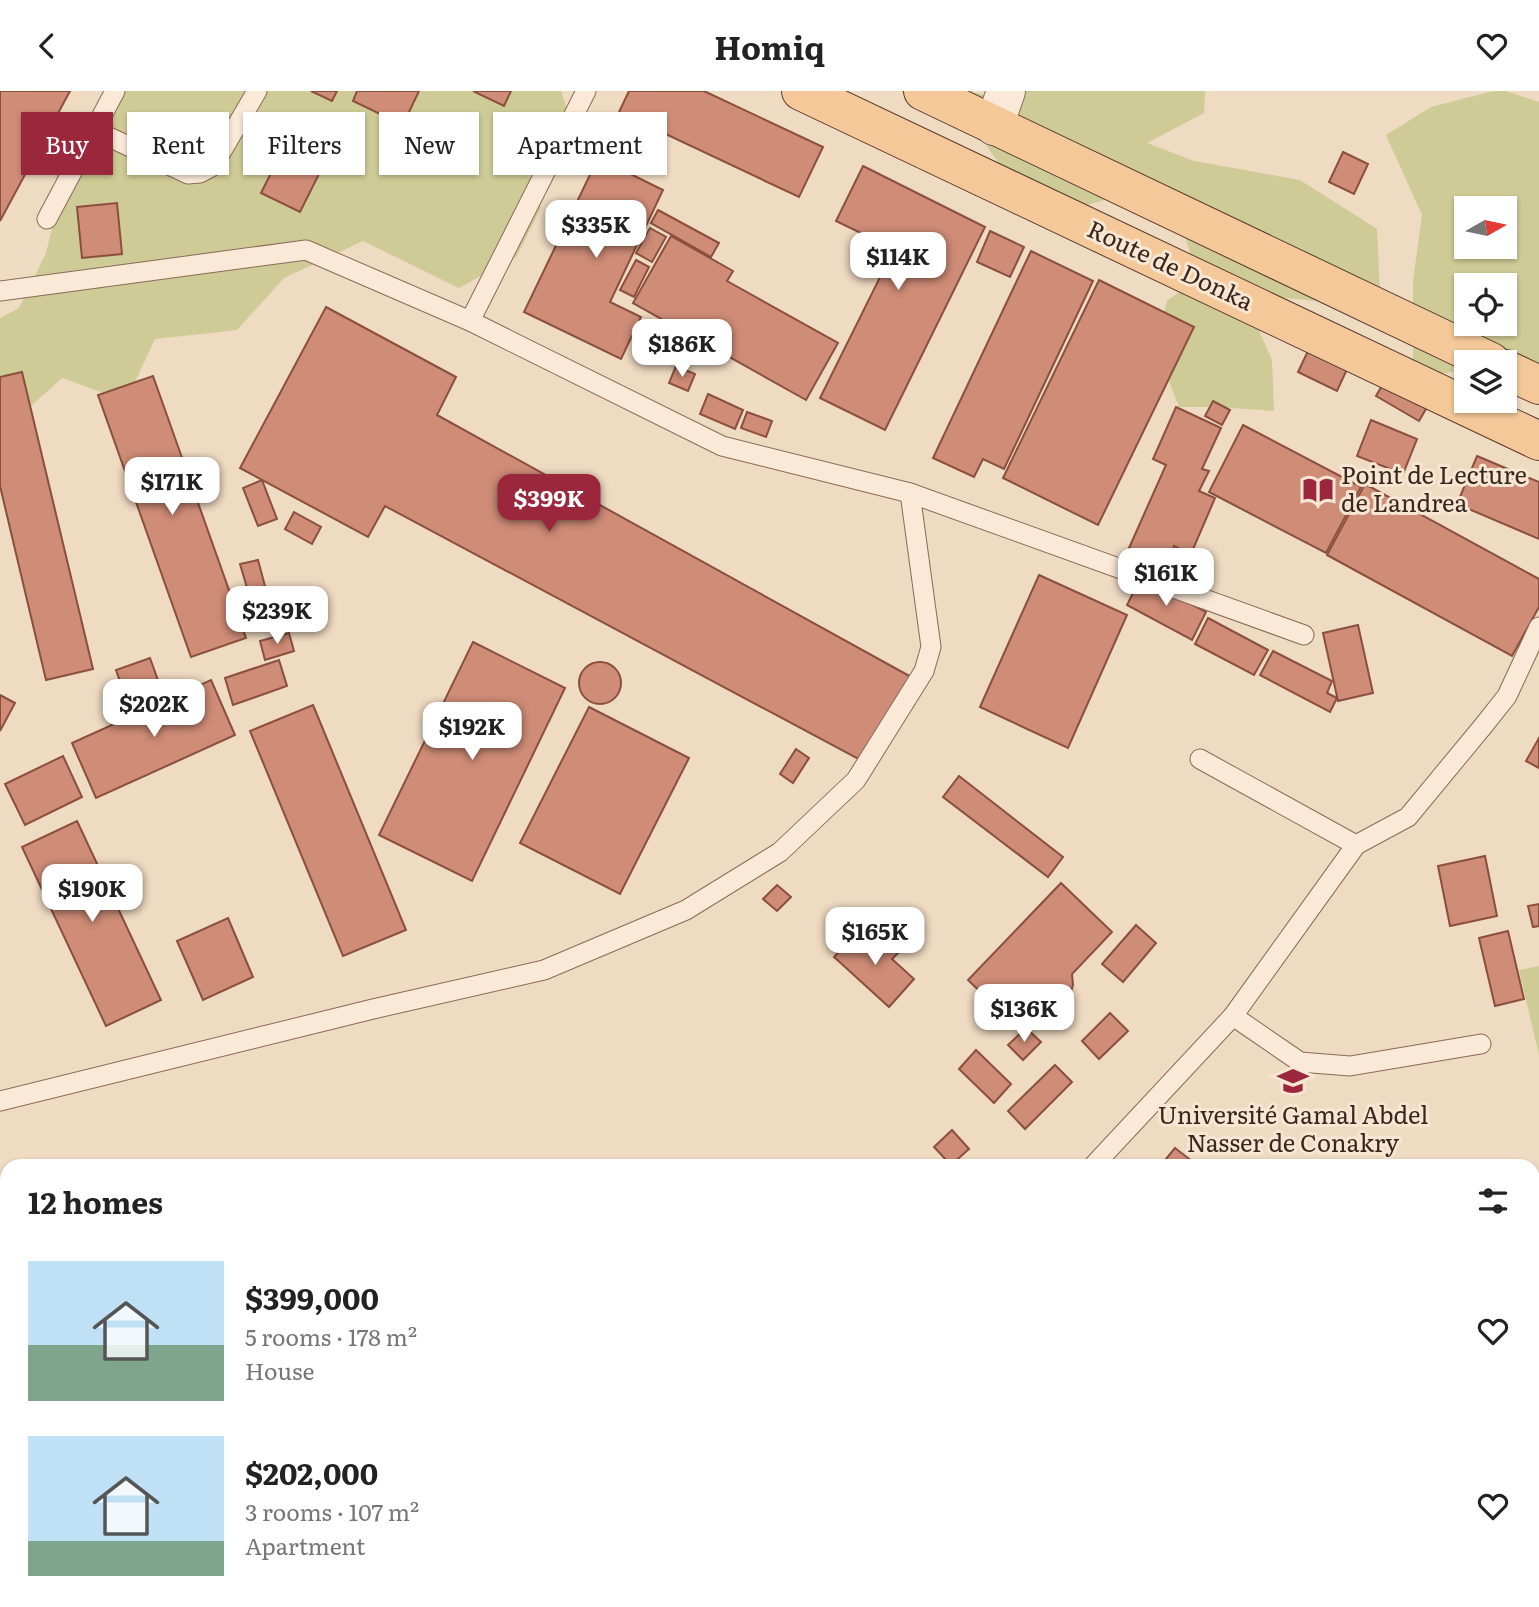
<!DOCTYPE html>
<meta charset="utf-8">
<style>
body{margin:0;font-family:Literata,serif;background:#f2f2f2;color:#222;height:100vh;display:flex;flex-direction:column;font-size:26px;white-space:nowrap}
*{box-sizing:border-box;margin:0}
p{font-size:23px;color:#767676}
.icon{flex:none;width:38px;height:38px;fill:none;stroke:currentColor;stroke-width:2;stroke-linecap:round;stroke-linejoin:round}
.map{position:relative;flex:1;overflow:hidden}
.panel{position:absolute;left:0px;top:1068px;width:1540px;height:450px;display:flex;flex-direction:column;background:#fff;border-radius:21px 21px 0 0;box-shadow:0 2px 5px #0004}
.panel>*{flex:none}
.guide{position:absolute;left:21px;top:21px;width:700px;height:63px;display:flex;gap:14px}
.needle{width:46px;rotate:81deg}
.buttons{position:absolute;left:1454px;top:105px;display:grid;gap:14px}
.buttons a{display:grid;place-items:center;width:63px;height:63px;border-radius:0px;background:#fff;box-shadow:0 2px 5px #0004;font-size:35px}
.price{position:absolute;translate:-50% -60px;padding:0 16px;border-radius:14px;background:#fff;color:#222;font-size:23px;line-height:46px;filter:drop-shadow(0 2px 4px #0008)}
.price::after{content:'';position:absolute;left:50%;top:42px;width:21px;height:16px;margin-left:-10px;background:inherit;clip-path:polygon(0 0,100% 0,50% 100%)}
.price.current{background:#9b273c;color:#fff}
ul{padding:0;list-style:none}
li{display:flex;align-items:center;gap:21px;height:175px;padding:0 28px}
li span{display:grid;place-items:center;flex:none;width:196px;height:140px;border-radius:0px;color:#555}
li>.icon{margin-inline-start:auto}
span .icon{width:84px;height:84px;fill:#fffc;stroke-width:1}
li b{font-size:30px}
h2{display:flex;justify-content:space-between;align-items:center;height:84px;padding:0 28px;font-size:30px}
.tag{padding:0 24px;border-radius:0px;background:#fff;box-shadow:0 2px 5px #0004;font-size:24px;line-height:63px}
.tag.current{background:#9b273c;color:#fff}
header{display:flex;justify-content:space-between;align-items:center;height:91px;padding:0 28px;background:#fff;font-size:32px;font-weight:700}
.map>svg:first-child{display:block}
.green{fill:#cecb96;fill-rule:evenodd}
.building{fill:#cf8c77;stroke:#8a4f3e;stroke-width:2}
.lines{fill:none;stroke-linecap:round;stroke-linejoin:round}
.lane-casing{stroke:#8a6a59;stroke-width:21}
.street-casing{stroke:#8a6a59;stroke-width:40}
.primary-casing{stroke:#583a2d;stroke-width:40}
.lane{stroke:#fae9d6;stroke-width:19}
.street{stroke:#fae9d6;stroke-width:38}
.primary{stroke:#f4c899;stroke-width:38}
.labels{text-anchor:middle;stroke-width:6;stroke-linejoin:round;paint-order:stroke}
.street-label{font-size:24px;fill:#39261d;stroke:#f7e6d2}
.poi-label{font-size:24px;fill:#39261d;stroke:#f7e6d2;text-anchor:start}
</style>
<header><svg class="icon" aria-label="back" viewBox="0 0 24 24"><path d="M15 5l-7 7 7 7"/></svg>Homiq<svg class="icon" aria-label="heart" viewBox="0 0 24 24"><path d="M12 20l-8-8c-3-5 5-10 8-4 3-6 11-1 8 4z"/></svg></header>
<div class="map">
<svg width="1539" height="1516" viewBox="0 0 1539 1516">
<rect width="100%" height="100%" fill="#efdac2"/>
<!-- green -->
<g class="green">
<path d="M122,0H561L580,58L527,75L541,117L517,165L459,197L363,150L284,187L237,239L155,248L126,310L62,287L31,315L0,307V227L19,217L46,162L59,110L54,61L104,35Z"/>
<path d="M901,0H965L998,6L1009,0H1205L1204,22L1147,52L1194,70L1300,89L1377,138L1380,200L1327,211L1243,203L1272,269L1274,320L1218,316H1179L1155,254L1167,210L1198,187L1172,103L1127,102L1068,120L1018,99L976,40Z"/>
<path d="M1493,0H1506L1539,11V304L1466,279L1413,287V190L1422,124L1386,44L1431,16ZM1466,117H1505V156H1466ZM1466,194H1505V233H1466Z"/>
<path d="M1539,875V964L1519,879Z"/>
<path d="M1182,1510H1410V1516H1180Z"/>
</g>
<!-- building -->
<g class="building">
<path d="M0,0H70L0,130Z"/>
<path d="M311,0H337L332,10Z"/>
<path d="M357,0H419L403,34L353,10Z"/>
<path d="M473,0H511L504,15Z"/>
<path d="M629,0H704L823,56L799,106L619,21Z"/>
<path d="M287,50L326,69L300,121L261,102Z"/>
<path d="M1343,61L1368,73L1354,103L1329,91Z"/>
<path d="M598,67L663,99L610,211L641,226L621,268L524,221Z"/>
<path d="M863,75L985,136L885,339L820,307L894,158L836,130Z"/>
<path d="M117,112L122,163L82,167L77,116Z"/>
<path d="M658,119L719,152L711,166L651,132Z"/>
<path d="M650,137L666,146L652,171L636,162Z"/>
<path d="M990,140L1024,156L1010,186L977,171Z"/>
<path d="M671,145L733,180L727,190L838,252L806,309L633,212Z"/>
<path d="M1031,160L1093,190L1004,378L983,368L974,386L933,367Z"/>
<path d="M636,169L649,176L634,206L620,199Z"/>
<path d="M1099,189L1194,236L1098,434L1003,387Z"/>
<path d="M326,216L456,286L437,324L913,587L864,671L385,415L368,446L240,377Z"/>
<path d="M651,236L677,246L670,264L644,254Z"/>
<path d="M1316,243L1355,261L1337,300L1298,281Z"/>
<path d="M676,275L695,283L688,300L669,292Z"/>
<path d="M1393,276L1436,301L1419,330L1376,305Z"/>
<path d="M22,281L93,578L46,589L0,395V286Z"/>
<path d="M153,285L246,547L191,566L98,304Z"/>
<path d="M708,303L743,319L735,338L700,323Z"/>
<path d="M1213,310L1230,319L1222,334L1205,325Z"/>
<path d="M1176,316L1221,337L1202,378L1209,380L1199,400L1215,407L1191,463L1174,455L1165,474L1129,457L1166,374L1153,368Z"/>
<path d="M747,321L772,330L766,346L741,337Z"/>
<path d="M1371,329L1417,348L1403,383L1357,365Z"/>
<path d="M1243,334L1361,396L1326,462L1209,401Z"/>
<path d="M1477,365L1539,391V448L1457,413Z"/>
<path d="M262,389L277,428L258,435L243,397Z"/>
<path d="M1365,393L1539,488V516L1512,565L1327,464Z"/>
<path d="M294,421L321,436L312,453L285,438Z"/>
<path d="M258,469L265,495L248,500L240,473Z"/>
<path d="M1039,484L1127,524L1068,657L980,616Z"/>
<path d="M1141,486L1206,521L1192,549L1127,514Z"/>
<path d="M1208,527L1268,559L1254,584L1195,553Z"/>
<path d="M1358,534L1373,602L1338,610L1323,542Z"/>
<path d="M289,542L294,560L265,569L260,550Z"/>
<path d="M473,551L565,597L472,790L379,744Z"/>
<path d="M1273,560L1332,590L1327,602L1337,607L1330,621L1260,584Z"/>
<path d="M150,567L164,606L130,618L116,579Z"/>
<path d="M279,569L287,595L233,614L225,587Z"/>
<circle cx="600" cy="592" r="21"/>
<path d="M211,589L235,644L96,707L72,652Z"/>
<path d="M0,604L15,612L0,640Z"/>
<path d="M313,614L406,839L343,865L250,640Z"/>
<path d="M589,616L689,667L620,803L520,752Z"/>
<path d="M1539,647V677L1526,670Z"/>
<path d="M796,658L809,667L793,692L780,683Z"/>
<path d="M63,665L82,706L25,734L5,693Z"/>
<path d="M959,685L1063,766L1048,786L943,706Z"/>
<path d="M77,730L161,909L106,935L22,756Z"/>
<path d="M1485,765L1497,825L1450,835L1438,775Z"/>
<path d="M1061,792L1112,841L1072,883L1073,894L1070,904L1064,913L1056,918L1047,920L1038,919L1019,938L968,889Z"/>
<path d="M777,794L791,806L777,820L763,808Z"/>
<path d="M1539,813V835L1533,836L1528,815Z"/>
<path d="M228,827L253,886L203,909L177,850Z"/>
<path d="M1136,834L1156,852L1123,891L1102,873Z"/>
<path d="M860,838L876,853L882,846L899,861L892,868L914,888L889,916L834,866Z"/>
<path d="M1508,840L1524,908L1495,915L1479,847Z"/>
<path d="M1110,922L1128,940L1099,968L1082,950Z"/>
<path d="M1026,937L1041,951L1023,969L1008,954Z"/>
<path d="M976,959L1011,993L994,1012L959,978Z"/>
<path d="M1055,974L1072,991L1025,1038L1008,1020Z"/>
<path d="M952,1039L969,1058L951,1074L934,1056Z"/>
<path d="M1175,1057L1197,1074H1161Z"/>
<path d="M0,1117L5,1169H0Z"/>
<path d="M0,1185H6L7,1238H0Z"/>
<path d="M7,1260V1282L0,1284V1261Z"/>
<path d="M7,1296V1314H0V1297Z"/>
<path d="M7,1439V1510H16L0,1515V1441Z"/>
<path d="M700,1510H861L871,1512V1510H948L947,1516H699Z"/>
<path d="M976,1510H1110L1111,1516H978Z"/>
<path d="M1417,1510H1523L1524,1516H1418Z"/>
</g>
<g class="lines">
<!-- lane casing -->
<g class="lane-casing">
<g id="lane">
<path d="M94,39L188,83L200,82L213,75L257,0"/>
<path d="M47,128L115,0"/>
<path d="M0,200L306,159L470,230L722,355L910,402L1304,544"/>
<path d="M470,230L586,0"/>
<path d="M1200,668L1356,754"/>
<path d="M1233,925L1300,971L1350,975L1481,953"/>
<path d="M0,1010L373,918L544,879L686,819L780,761L856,689L924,580L931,556L910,402"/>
<path d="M1094,1074L1233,925L1356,754L1408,726L1484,634L1507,605L1539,536"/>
</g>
</g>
<!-- street casing -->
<g class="street-casing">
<path id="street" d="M994,35L1006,0"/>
</g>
<!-- primary casing -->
<g class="primary-casing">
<g id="primary">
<path d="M801,0L1539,350"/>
<path d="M923,0L1491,271"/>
<path d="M1505,278L1539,294"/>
</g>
</g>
<!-- lane -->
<use href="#lane" class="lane"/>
<!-- street -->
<use href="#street" class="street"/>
<!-- primary -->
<use href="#primary" class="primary"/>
</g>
<!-- icons -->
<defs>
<g id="library-bare" transform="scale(2.415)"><path d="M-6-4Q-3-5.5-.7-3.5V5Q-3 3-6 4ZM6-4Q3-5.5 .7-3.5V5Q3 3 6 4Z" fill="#9b273c" stroke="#f7e6d2" stroke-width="2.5" paint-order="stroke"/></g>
<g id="university-bare" transform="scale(2.415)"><path d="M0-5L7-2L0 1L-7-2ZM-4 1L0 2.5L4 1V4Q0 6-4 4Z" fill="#9b273c" stroke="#f7e6d2" stroke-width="2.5" paint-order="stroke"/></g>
</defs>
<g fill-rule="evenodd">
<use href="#library-bare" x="1318" y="399"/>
<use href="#university-bare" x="1293" y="990"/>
</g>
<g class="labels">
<!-- street labels -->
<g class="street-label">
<text transform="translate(1170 175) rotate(25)" y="8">Route de Donka</text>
</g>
<!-- poi labels -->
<g class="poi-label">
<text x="1341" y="393">Point de Lecture<tspan x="1341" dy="28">de Landrea</tspan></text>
<text x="1293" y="1033" text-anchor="middle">Université Gamal Abdel<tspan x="1293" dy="28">Nasser de Conakry</tspan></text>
</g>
</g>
</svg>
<div class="buttons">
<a><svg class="needle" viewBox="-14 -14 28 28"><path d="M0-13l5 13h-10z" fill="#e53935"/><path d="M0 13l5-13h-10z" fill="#767676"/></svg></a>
<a><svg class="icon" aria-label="locate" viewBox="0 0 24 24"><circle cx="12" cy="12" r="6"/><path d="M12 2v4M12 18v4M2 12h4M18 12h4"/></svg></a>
<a><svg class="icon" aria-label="layers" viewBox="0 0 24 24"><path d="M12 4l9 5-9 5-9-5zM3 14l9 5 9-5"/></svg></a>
</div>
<b class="price" style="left:596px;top:169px">$335K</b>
<b class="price" style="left:898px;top:201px">$114K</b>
<b class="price" style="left:682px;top:288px">$186K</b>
<b class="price" style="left:172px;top:426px">$171K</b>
<b class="price current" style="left:549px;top:443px">$399K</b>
<b class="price" style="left:1166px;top:517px">$161K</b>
<b class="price" style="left:277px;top:555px">$239K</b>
<b class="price" style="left:154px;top:648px">$202K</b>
<b class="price" style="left:472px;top:671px">$192K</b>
<b class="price" style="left:92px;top:833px">$190K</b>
<b class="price" style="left:875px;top:876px">$165K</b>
<b class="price" style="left:1024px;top:953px">$136K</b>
<div class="guide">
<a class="tag current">Buy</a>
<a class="tag">Rent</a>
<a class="tag">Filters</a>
<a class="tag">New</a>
<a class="tag">Apartment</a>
</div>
<section class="panel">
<h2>12 homes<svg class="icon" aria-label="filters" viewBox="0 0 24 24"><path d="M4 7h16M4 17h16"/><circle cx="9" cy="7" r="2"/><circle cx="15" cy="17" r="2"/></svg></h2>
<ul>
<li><span style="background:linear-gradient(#bfe0f5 60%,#7fa58c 0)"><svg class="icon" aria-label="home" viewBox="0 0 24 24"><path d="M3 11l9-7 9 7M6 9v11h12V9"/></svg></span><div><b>$399,000</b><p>5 rooms · 178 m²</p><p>House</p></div><svg class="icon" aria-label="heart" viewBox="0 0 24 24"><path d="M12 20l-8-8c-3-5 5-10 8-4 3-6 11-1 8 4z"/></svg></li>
<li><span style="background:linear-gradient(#bfe0f5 75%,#7fa58c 0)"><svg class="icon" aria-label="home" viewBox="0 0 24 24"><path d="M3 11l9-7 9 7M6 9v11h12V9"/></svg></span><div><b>$202,000</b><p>3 rooms · 107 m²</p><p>Apartment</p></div><svg class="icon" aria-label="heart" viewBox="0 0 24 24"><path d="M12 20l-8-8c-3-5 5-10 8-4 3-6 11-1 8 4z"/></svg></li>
</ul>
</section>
</div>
